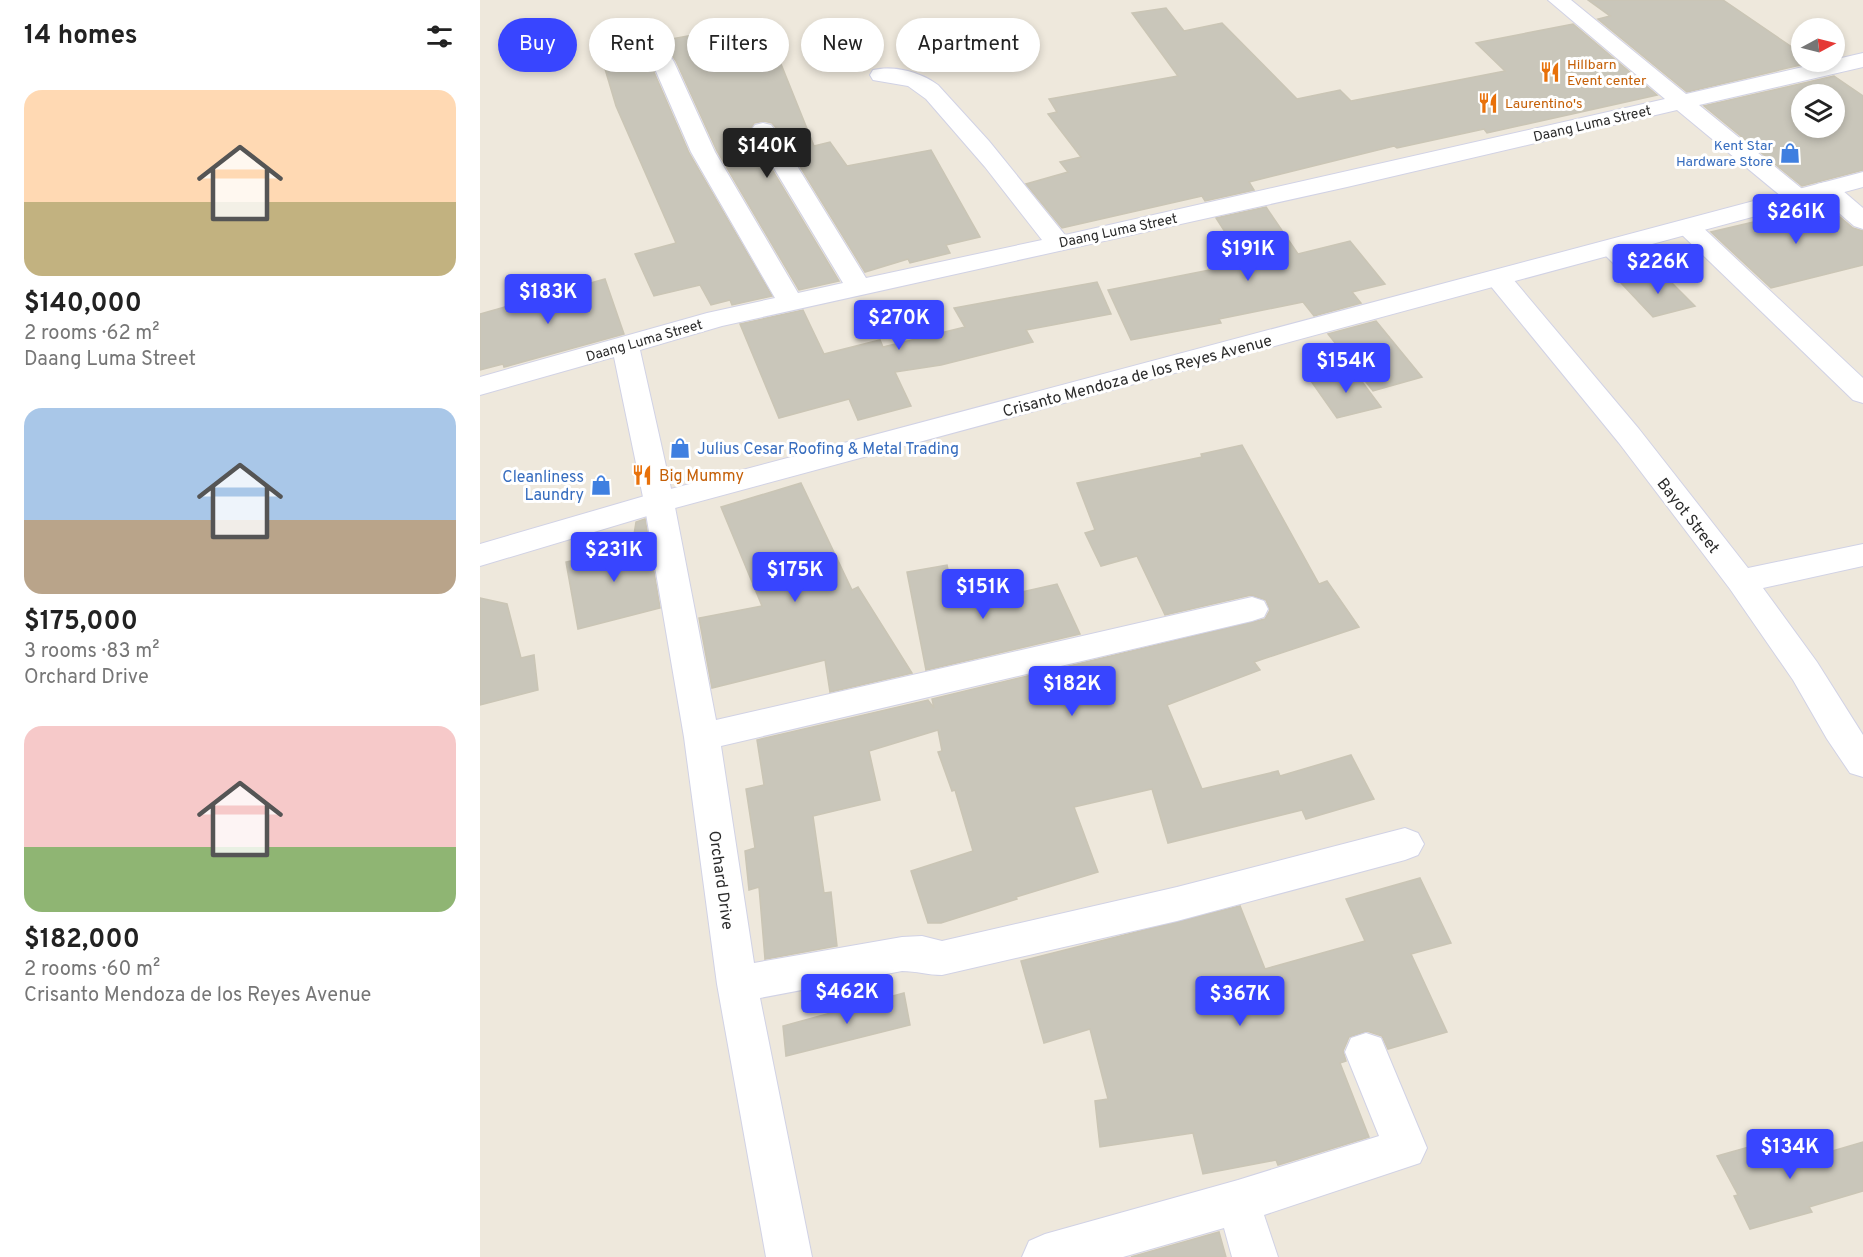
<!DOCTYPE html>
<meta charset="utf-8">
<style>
body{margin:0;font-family:Overpass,sans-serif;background:#f6f6f6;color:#222;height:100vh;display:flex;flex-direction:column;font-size:22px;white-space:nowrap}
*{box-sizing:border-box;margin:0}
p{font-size:20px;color:#767676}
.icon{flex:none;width:33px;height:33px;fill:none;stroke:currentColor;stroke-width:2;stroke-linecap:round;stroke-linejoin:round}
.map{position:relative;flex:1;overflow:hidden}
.panel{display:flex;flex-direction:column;background:#fff;width:480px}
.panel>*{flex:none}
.guide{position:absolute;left:18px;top:18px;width:570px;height:54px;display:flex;gap:12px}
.needle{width:39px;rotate:83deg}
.fabs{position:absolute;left:1311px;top:18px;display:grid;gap:12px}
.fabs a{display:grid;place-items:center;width:54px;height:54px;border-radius:50%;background:#fff;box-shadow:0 3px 9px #0003;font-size:30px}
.price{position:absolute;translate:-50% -51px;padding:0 14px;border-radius:6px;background:#3845ff;color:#fff;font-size:20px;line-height:39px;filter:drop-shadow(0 2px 3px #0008)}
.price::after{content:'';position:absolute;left:50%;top:36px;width:18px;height:14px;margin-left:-9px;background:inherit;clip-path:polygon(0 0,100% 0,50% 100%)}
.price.selected{background:#222;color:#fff}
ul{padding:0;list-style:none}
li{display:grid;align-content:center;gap:12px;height:318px;padding:0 24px}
li span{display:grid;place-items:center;height:186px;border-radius:18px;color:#555}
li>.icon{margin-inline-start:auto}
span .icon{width:108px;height:108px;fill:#fffc;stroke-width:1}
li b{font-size:26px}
h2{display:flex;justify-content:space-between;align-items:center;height:72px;padding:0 24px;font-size:26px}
.tag{padding:0 21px;border-radius:27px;background:#fff;box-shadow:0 3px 9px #0003;font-size:21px;line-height:54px}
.tag.selected{background:#3845ff;color:#fff}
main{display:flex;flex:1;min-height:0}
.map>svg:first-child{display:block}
.building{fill:#c9c6ba;stroke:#cac5b5;stroke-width:1.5;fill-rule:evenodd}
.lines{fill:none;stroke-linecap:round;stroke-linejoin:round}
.service-casing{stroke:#d1d2e5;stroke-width:2}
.minor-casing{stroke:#d1d2e5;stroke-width:2}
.secondary-casing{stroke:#d1d2e5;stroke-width:2}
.service{fill:#fff;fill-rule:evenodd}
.minor{fill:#fff;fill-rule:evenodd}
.secondary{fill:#fff;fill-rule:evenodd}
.labels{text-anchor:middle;stroke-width:6;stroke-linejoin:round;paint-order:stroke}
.far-food-label{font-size:14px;fill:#c56008;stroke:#fff;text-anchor:start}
.far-street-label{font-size:14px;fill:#2b2b2b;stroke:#fff}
.far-shop-label{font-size:14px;fill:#366cbe;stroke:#fff;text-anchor:end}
.street-label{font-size:16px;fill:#2b2b2b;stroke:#fff}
.shop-label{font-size:16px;fill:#366cbe;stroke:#fff;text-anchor:start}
.food-label{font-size:16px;fill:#c56008;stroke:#fff;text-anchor:start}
</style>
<main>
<section class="panel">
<h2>14 homes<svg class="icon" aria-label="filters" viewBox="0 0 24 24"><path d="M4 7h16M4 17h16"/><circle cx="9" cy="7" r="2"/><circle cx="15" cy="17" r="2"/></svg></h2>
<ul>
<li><span style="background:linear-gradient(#ffd9b3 60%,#c2b280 0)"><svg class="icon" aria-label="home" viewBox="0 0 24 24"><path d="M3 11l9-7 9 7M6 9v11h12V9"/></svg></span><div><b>$140,000</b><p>2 rooms · 62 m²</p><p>Daang Luma Street</p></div></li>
<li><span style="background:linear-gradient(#a9c7e8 60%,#b9a48a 0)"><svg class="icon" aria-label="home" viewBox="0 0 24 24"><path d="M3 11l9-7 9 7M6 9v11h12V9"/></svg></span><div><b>$175,000</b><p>3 rooms · 83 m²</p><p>Orchard Drive</p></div></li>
<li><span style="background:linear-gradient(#f6c9c9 65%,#8fb573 0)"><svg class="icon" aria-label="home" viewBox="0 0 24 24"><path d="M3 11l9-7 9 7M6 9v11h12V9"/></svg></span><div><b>$182,000</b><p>2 rooms · 60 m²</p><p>Crisanto Mendoza de los Reyes Avenue</p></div></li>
</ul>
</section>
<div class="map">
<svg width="1383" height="1257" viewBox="0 0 1383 1257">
<rect width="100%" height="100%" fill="#eee8dc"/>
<!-- building -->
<g class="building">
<path d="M1108,0H1243L1322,54V62H1333L1207,92L1118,19L1130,16Z"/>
<path d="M686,8L704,31L742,23L817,99L860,90L871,101L1025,71L996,43L1093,24L1177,95L1007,133L1004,129L917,148L914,146L769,182L774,190L725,201L722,196L582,228L546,184L588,172L580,162L601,157L568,114L577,112L569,99L698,76L652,13Z"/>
<path d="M229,32L243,63L297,54L334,146L350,142L367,166L451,150L500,237L466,245L470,253L430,263L428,259L385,272L297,129L292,123L284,121L274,123L269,131L359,281L319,290L237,151L196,61L192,55L182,53L173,56L170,63L209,153L292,296L252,305L250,300L231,305L220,285L174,296L155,254L196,243L136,106L120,52Z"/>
<path d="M1354,76L1383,96V170L1322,186L1224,106ZM1322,94H1354V128H1322Z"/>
<path d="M1339,201H1341L1373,228L1383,231V265L1291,288L1231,232L1312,213L1309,210Z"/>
<path d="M786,207L818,254L870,241L905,284L872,292L881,303L834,316L823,302L739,319L741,323L651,340L628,290L765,263L736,218Z"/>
<path d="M1182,273L1215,306L1173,317L1141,283Z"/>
<path d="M125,279L144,334L24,367L23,364L0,370V314Z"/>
<path d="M617,282L631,314L546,330L553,342L461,365L415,372L431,406L378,420L369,399L299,418L260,324L323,310L344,354L400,340L403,347L485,327L474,308Z"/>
<path d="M896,321L942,377L893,391L848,334Z"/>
<path d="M874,371L901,407L857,418L831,381Z"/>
<path d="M762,445L839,584L847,581L879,627L774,662L780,670L687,705L722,789L798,771L800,776L871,755L894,799L826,819L822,810L688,843L672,789L594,807L618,872L536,897L537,899L461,923H448L431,871L493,851L475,790L472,791L458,752L462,751L458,730L389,751L400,800L333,816L344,893L351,892L357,946L285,959L279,887L269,890L265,851L275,848L266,789L284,785L277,740L448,700L454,708L452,699L785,619L790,610L786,600L771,595L685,615L657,556L621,566L605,533L615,530L597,483L722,457L721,454Z"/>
<path d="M321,483L372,590L378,587L432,673L350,692L345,660L232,688L219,618L282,606L241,507Z"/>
<path d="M165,519L180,608L98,629L86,562L152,547L156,522Z"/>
<path d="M467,565L476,607L577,584L600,634L446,670L427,572Z"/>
<path d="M0,598L27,604L41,658L54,655L58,690L0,705Z"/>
<path d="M940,878L971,943L931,954L967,1032L908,1049L902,1036L887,1031L869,1037L863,1051L866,1061L860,1063L889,1137L798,1165L796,1160L723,1174L713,1133L620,1147L615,1101L628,1099L610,1029L564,1043L541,961L760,906L785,969L885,941L866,899Z"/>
<path d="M424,993L430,1025L306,1056L303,1026Z"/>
<path d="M1301,1138L1315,1162L1383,1142V1191L1329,1207L1332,1212L1270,1229L1254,1196L1258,1195L1237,1156Z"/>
<path d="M739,1232L746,1257H651Z"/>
</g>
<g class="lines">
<!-- service casing -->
<g class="service-casing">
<path id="service" d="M1127,244L1132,246L1153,267L1150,270H1140L1119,249Z"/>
</g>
<!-- minor casing -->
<g class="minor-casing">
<g id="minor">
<path d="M1068,0H1091L1206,94L1383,53V67L1219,105L1326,192L1329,197L1326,202L1317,204L1308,202L1197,110L867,187L242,326L160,350L194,502L236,720L772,597L784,601L788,609L784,617L772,621L241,746L274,963L422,937L442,936L462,941L697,887L925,828L938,833L944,844L938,855L925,860L697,921L462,975C448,975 436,971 422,971L280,998L332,1257H286L237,984L204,737L164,502L134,357L0,395V377L227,313L295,298L211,152L172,62L175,57L183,55L191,57L194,62L235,152L318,293L363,283L271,130L275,125L283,123L291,125L295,130L386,278L562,240L505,167L446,99L428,86L393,80L390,75L393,70C414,65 441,72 458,85L509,141L585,235L1185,99Z"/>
<path d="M1346,182L1355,184L1383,208V229L1374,226L1337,194L1334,189L1337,184Z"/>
<path d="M1208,219L1217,222L1383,378V403L1373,400L1199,232L1195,227L1199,222Z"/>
<path d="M1018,270L1027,272L1159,429L1268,568L1383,544V566L1283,588L1337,662L1383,735V777L1370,773L1347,739L1313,680L1250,589L1139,443L1009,284L1005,278L1009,272Z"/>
<path d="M886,1033L901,1038L947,1148L940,1163L784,1215L798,1257H752L744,1228L643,1257H542L549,1241L565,1234L758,1180L899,1136L865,1052L871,1038Z"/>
</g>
</g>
<!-- secondary casing -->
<g class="secondary-casing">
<path id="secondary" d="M1383,172V187L184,511L0,566V544L168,495Z"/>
</g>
<!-- service -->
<use href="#service" class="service"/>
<!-- minor -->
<use href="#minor" class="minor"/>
<!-- secondary -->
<use href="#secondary" class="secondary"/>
</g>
<!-- icons -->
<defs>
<g id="restaurant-bare" transform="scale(1.62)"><path d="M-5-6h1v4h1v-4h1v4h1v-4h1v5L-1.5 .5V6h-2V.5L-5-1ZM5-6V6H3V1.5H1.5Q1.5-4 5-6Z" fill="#e8710a" stroke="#fff" stroke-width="2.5" paint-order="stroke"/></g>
<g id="shop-bare" transform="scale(1.62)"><path d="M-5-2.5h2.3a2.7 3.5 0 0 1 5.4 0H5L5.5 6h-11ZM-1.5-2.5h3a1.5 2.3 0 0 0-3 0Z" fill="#3f7fe0" stroke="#fff" stroke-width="2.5" paint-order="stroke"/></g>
</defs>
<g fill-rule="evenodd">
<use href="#restaurant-bare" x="1070" y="72"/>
<use href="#restaurant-bare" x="1008" y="103"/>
<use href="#shop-bare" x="1310" y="153"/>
<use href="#shop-bare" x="200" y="448"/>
<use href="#restaurant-bare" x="162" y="475"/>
<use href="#shop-bare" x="121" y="485"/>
</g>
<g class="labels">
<!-- far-food labels -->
<g class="far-food-label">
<text x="1087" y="69">Hillbarn<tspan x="1087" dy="16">Event center</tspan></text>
<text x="1025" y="108">Laurentino's</text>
</g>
<!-- far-street labels -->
<g class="far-street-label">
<text transform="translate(1112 123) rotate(-13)" y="5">Daang Luma Street</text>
<text transform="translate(638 230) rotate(-12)" y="5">Daang Luma Street</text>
<text transform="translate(164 340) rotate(-16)" y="5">Daang Luma Street</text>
</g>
<!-- far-shop labels -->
<g class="far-shop-label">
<text x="1293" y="150">Kent Star<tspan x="1293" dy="16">Hardware Store</tspan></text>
</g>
<!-- street labels -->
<g class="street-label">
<text transform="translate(657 375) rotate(-15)" y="6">Crisanto Mendoza de los Reyes Avenue</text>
<text transform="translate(1209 515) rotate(52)" y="6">Bayot Street</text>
<text transform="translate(242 880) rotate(82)" y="6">Orchard Drive</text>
</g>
<!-- shop labels -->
<g class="shop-label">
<text x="217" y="454">Julius Cesar Roofing &amp; Metal Trading</text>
<text x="104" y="482" text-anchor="end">Cleanliness<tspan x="104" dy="18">Laundry</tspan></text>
</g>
<!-- food labels -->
<g class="food-label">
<text x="179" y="481">Big Mummy</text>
</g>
</g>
</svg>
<div class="fabs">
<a><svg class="needle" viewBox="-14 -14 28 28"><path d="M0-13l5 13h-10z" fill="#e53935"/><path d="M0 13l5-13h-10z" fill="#767676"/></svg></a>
<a><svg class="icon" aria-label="layers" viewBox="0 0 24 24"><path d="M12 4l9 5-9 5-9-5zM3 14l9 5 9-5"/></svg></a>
</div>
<b class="price selected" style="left:287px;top:179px">$140K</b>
<b class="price" style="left:1316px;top:245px">$261K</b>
<b class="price" style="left:768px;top:282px">$191K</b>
<b class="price" style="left:1178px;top:295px">$226K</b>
<b class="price" style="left:68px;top:325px">$183K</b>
<b class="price" style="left:419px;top:351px">$270K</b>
<b class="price" style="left:866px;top:394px">$154K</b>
<b class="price" style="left:134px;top:583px">$231K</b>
<b class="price" style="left:315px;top:603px">$175K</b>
<b class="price" style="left:503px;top:620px">$151K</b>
<b class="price" style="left:592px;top:717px">$182K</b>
<b class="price" style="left:367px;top:1025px">$462K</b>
<b class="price" style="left:760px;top:1027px">$367K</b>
<b class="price" style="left:1310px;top:1180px">$134K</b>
<div class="guide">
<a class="tag selected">Buy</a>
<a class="tag">Rent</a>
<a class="tag">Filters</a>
<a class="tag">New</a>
<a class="tag">Apartment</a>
</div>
</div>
</main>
